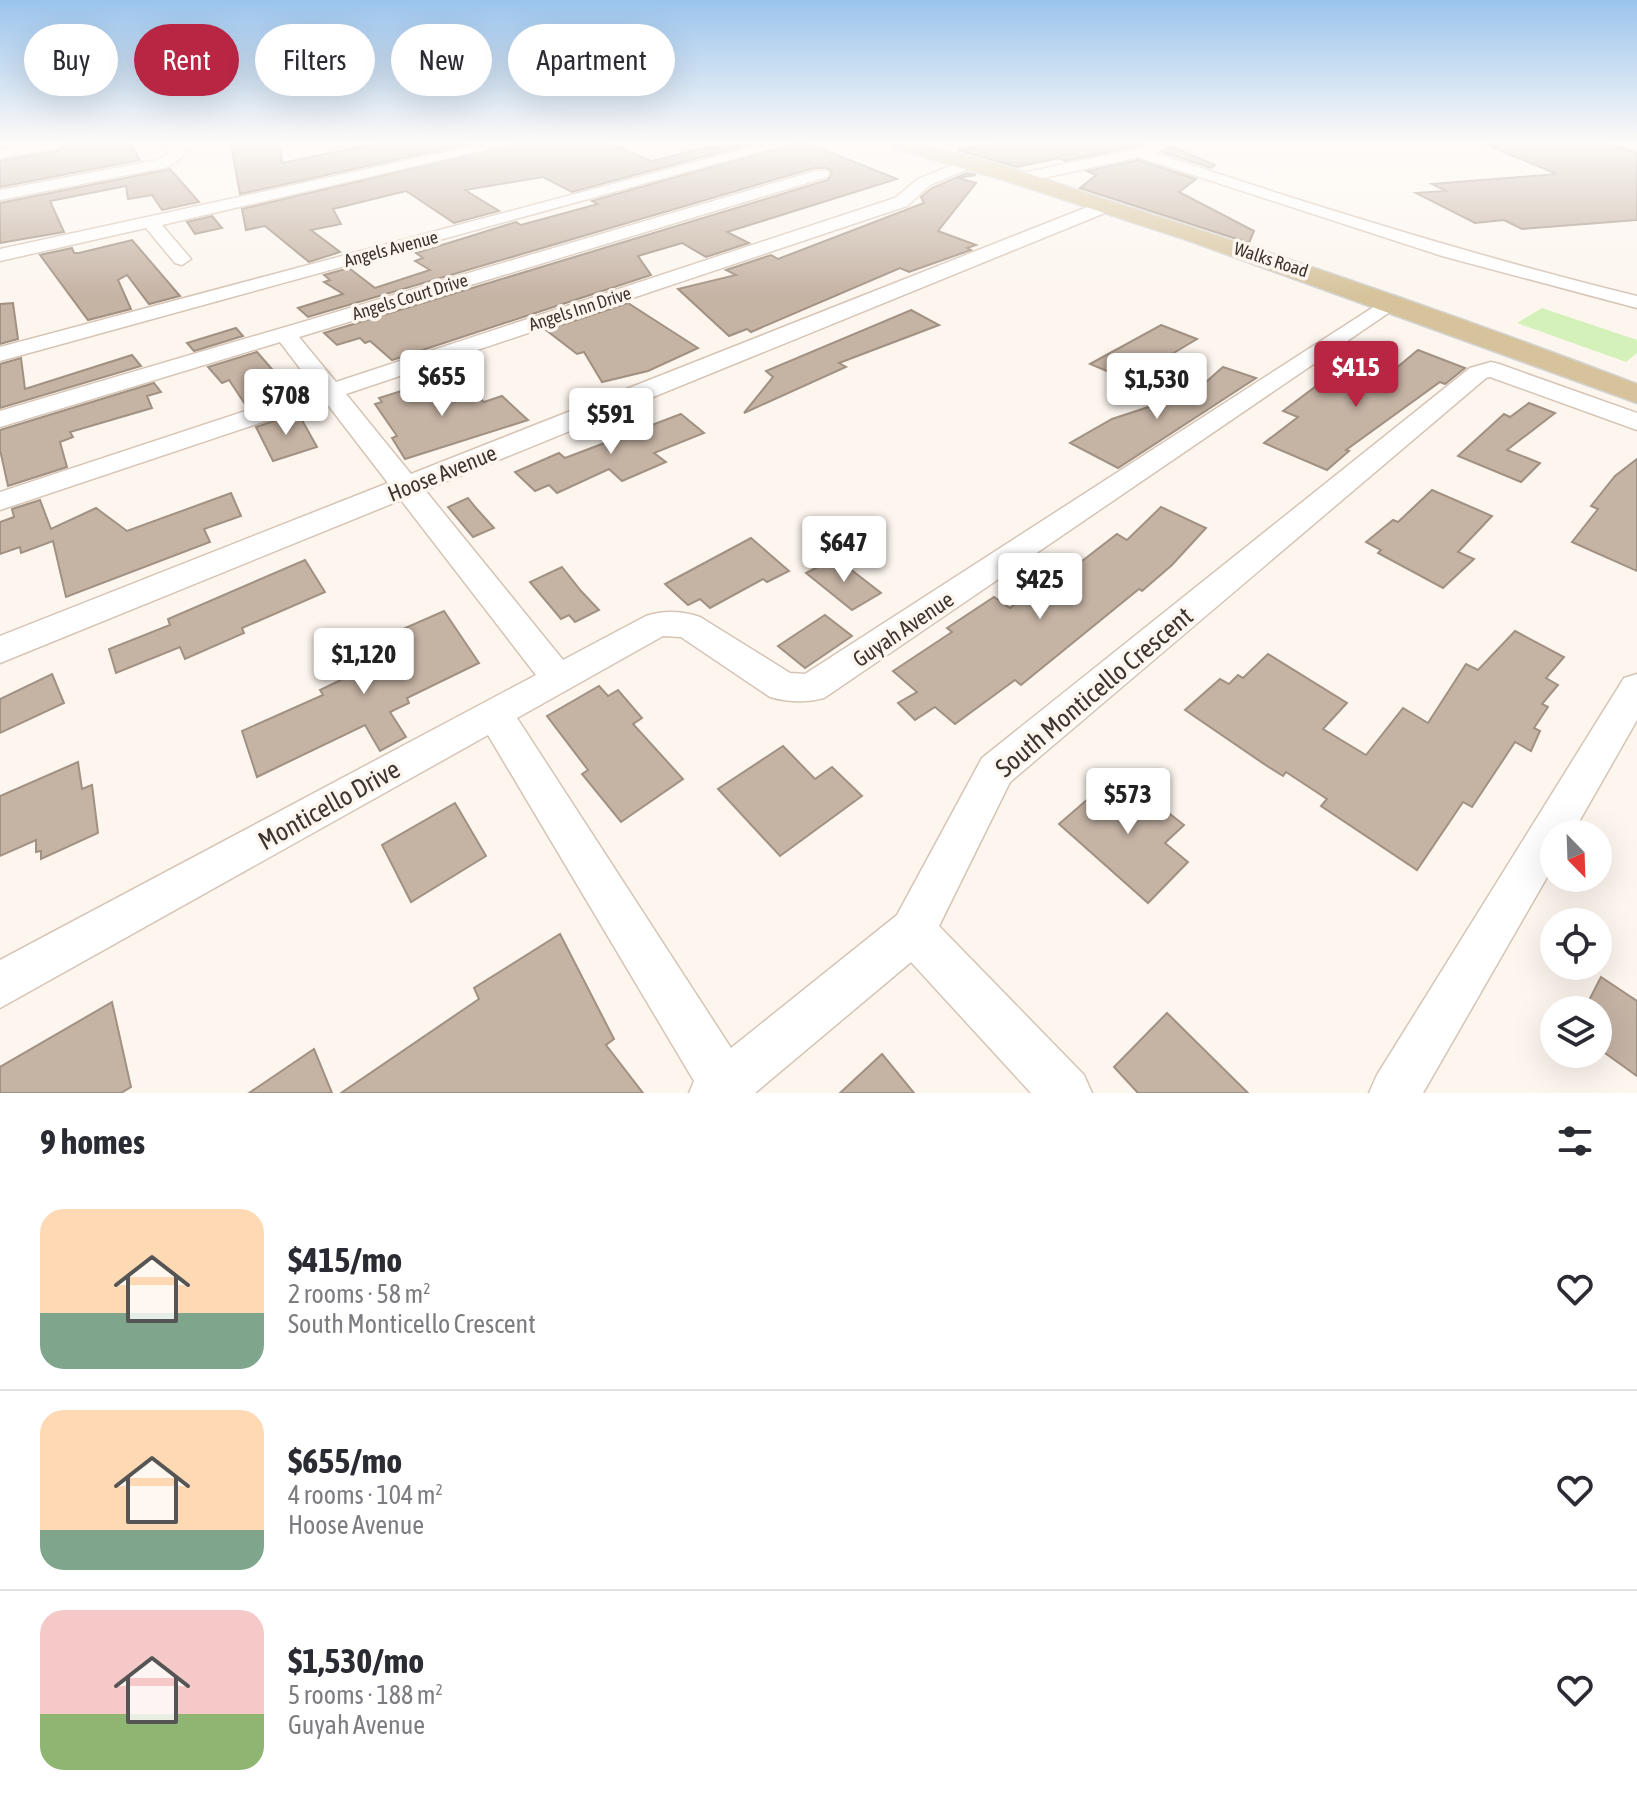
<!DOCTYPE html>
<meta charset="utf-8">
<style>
body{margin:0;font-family:"Asap Condensed",sans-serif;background:#f2f2f3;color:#2b2b33;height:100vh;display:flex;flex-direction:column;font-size:30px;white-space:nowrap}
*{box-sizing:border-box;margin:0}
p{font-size:26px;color:#7c7c81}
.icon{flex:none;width:44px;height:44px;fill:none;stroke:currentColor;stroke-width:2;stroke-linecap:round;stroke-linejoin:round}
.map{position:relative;height:1093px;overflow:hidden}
.drawer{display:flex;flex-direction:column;background:#fff;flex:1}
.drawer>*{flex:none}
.banner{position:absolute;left:24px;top:24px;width:800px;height:72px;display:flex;gap:16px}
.needle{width:52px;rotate:157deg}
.buttons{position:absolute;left:1540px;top:820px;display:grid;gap:16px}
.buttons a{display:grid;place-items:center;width:72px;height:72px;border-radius:50%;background:#fff;box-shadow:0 8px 32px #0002;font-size:40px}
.price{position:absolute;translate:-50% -68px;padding:0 18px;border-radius:8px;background:#fff;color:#222;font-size:26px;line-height:52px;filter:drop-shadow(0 2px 4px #0008)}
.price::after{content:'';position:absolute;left:50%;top:48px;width:24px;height:18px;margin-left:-12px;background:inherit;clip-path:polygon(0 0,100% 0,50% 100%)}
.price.on{background:#b82644;color:#fff}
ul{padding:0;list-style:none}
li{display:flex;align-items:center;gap:24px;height:200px;padding:0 40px}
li+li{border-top:2px solid #e1e1e2}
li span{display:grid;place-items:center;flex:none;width:224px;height:160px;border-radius:24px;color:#555}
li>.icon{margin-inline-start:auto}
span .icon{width:96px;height:96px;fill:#fffc;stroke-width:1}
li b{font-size:34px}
h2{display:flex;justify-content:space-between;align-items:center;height:96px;padding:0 40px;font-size:34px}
.chip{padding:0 28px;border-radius:36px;background:#fff;box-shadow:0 8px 32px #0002;font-size:28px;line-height:72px}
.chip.on{background:#b82644;color:#fff}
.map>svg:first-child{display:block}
.green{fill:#d3f1b9}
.building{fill:#c5b3a4;stroke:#a19182;stroke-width:2}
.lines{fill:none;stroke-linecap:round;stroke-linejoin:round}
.minor-casing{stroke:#d6c4b5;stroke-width:3}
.major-casing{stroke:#d4d3d1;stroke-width:3}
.minor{fill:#fff;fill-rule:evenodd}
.major{fill:#d6c39b;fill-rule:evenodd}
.labels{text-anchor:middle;stroke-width:7;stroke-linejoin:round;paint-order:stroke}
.far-street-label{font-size:18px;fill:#3d362f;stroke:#fdf6ef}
.street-label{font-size:22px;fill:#3d362f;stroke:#fdf6ef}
.near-street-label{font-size:26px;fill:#3d362f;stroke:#fdf6ef}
</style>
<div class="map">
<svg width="1637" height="1093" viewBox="0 0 1637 1093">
<rect width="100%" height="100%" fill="#fdf6ef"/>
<!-- green -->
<path class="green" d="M1542,308L1637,340V353L1626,362L1517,323Z"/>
<!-- building -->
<g class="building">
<path d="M66,144H130L140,160L0,187V161L57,151Z"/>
<path d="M231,144H280L282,163L375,144H467L240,194Z"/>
<path d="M513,144H610L652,161L700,149L750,144L572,192L543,177L465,190L499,211L454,223L406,191L333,209L341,224L311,230L340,252L309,262L265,226L246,230L242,209Z"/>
<path d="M791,144H809L897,179L727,232L749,243L706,257L682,243L638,256L651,275L392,360L370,341L365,343L360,338L337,345L324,333L828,180L832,172L827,168H814L308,317L298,308L343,294L324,282L330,280L324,275L349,268L375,288L430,270L415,261L423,258L416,253L516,222L521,225L598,204L592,201Z"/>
<path d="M991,144H1145L1065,161L1059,158L1017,167L958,150Z"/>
<path d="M1166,144L1215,165L1211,168L1163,152L1168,148Z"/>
<path d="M1484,144H1612L1637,153V220L1522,229L1504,220L1475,223L1416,193L1446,191L1432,184L1557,174Z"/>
<path d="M1138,160L1196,179L1179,192L1254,231L1249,243L1080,188L1096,175L1087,171Z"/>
<path d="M170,169L199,202L162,210L152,195L128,199L126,186L50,201L64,232L0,243V203Z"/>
<path d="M967,173L976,175L958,178L976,183L938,231L976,245L967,248L971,250L909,272L900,268L751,332L747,329L729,336L678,289L736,275L726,270L771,255L778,259L924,203L921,197L932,188Z"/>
<path d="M212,216L222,228L195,234L187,222Z"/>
<path d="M132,240L180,296L149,304L127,275L118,280L131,309L88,320L40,255L72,248L74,253H79Z"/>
<path d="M13,303L18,339L0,344V304Z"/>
<path d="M628,303L698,348L648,371L602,382L584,352L577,354L546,330Z"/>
<path d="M911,310L939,325L839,363L846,367L744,413L773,377L766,371Z"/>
<path d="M1161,325L1197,339L1167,357L1162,355L1126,379L1090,364Z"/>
<path d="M236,328L243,336L194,351L187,343Z"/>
<path d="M1418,350L1465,368L1445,384L1440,382L1346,450L1349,451L1327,470L1264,443L1298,417L1283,411L1331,375L1366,389L1384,372L1389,374Z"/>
<path d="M257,352L292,392L247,407L229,380L222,383L208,367Z"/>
<path d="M132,355L141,366L0,408V364L21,358L25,389Z"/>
<path d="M1223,367L1256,378L1118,468L1070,443L1112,419L1185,395L1188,398Z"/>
<path d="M430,382L440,395L458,389L464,394L471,391L484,402L502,396L528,420L405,459L392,438L397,436L375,404L382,402L379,398Z"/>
<path d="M154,383L161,392L147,396L152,408L70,432L73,437L60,442L67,467L8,486L0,450V430Z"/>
<path d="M1529,403L1555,413L1507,450L1540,463L1521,482L1458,456L1504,414L1510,417Z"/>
<path d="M298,413L317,447L273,461L256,427Z"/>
<path d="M681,414L704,433L654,453L666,462L622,481L609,469L557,493L549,485L535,491L515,472L559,453L565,458Z"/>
<path d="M1637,459V571L1572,542L1598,509L1591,506L1615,476Z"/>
<path d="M1432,490L1492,516L1458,552L1474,559L1443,588L1378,553L1381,550L1366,542L1393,520L1398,522Z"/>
<path d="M231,493L241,516L204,529L210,542L66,597L53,541L21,553L20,547L0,554V522L14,517L12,509L40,500L51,529L96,508L127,531Z"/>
<path d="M468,498L476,508L494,528L473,537L448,507Z"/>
<path d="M1161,507L1206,528L1172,565L1142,591L1139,589L1021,685L1015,680L955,724L935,707L915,720L898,703L917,692L893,671L952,632L947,628L994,597L1010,608L1054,574L1060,578L1117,534L1127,540Z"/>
<path d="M751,538L789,571L767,582L763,579L710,608L700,599L688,605L665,584Z"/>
<path d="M836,558L881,593L852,610L806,573Z"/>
<path d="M305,560L325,592L242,628L244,633L185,659L180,647L116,673L109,649L170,625L168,619Z"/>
<path d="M562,567L581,591L599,610L575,622L569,615L561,619L530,582Z"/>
<path d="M444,611L479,663L407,698L409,703L390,712L406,737L380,751L365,725L257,777L242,731L323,695L320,690L397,653L387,636Z"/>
<path d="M825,615L852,636L805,668L778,646Z"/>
<path d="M1515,631L1564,657L1546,678L1558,685L1542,704L1548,707L1534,728L1540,731L1531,751L1515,742L1472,807L1463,802L1417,870L1321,806L1327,799L1286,772L1283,776L1267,766L1185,710L1220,679L1229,684L1238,675L1243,678L1268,654L1347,703L1323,729L1366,755L1403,708L1428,723L1466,664L1478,670Z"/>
<path d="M52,674L64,703L0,733V699Z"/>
<path d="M599,686L608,696L618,690L642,718L633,724L683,779L621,822L582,774L588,770L547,716Z"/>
<path d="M783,746L815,779L832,767L862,796L780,856L718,789Z"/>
<path d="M78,762L82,789L92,785L98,833L41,859V851L36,852V840L0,856V796Z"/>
<path d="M1118,773L1184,825L1165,843L1188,862L1148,903L1059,824Z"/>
<path d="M455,803L486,856L411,902L382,845Z"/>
<path d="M560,934L614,1039L606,1045L643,1093H341L479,999L474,988Z"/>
<path d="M1601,977L1637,1001V1076L1598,1048V1010H1584Z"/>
<path d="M112,1002L131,1087L121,1093H0V1067Z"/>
<path d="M1167,1013L1248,1093H1138L1114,1067Z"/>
<path d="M314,1049L332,1093H249Z"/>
<path d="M882,1054L914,1093H840Z"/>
</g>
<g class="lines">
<!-- minor casing -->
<g class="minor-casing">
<g id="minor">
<path d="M30,144H63L56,148L0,158V150Z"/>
<path d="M163,144H179L187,153L168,167L0,200V190L158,160L171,152Z"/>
<path d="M482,144H510L162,225L191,259L182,265L175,263L146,228L0,261V249Z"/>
<path d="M763,144H788L0,361V347Z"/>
<path d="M1161,144L1165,148L1155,153C1314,206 1474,256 1637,296V308L1442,256L1138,157L1021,183L1013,178L1021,173Z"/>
<path d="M970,158L978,163L975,166L930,185L907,206L346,394L411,474L1100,202H1112L1114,206L1112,210L425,490L563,660L646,616C664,610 682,611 700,617L790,673L805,674L1386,299H1400L1403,303L824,698C806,703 788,702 770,697L681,637L663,636L517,718L731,1048L897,915L982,758L1470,368L1491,362L1499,364L1637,413V430L1490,377L1486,378L1010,782L939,926L1084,1075L1092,1093H1031L911,962L755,1093H689L694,1081L488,735L0,1008V960L536,675L401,500L0,663V636L388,483L325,401L0,510V492L315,388L280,342L0,427V411L815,171H827L829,174L827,177L299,337L336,382L895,198L918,179Z"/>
<path d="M1637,674V720L1572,834H1554V865L1423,1093H1369L1377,1075L1624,678Z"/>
</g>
</g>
<!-- major casing -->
<g class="major-casing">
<path id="major" d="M891,144C958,144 1053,183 1119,204C1293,259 1466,319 1637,384V403L1187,240L1004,180L893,148Z"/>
</g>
<!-- minor -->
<use href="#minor" class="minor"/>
<!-- major -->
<use href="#major" class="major"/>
</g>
<!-- sky -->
<linearGradient id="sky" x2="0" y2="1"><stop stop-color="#9bc4ed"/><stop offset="0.48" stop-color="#fefbf8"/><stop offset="1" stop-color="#fefbf8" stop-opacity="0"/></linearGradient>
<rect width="1637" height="297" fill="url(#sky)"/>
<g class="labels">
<!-- far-street labels -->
<g class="far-street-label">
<text transform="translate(391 249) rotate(-15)" y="6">Angels Avenue</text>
<text transform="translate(1271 260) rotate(18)" y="6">Walks Road</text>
<text transform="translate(410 297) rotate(-17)" y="6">Angels Court Drive</text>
<text transform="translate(580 309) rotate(-18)" y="6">Angels Inn Drive</text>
</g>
<!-- street labels -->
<g class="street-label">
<text transform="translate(442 473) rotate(-22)" y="8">Hoose Avenue</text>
<text transform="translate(903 629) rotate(-34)" y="8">Guyah Avenue</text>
</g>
<!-- near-street labels -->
<g class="near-street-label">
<text transform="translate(1094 692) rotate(-40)" y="9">South Monticello Crescent</text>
<text transform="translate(329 805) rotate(-29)" y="9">Monticello Drive</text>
</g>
</g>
</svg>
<div class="buttons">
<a><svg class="needle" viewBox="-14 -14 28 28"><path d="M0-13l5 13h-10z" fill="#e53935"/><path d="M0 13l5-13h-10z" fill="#7c7c81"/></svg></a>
<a><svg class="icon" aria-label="locate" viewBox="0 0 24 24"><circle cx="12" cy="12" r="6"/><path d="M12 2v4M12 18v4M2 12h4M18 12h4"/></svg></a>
<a><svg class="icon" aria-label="layers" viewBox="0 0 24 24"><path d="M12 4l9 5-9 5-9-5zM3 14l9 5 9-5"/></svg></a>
</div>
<b class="price on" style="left:1356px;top:409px">$415</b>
<b class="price" style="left:442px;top:418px">$655</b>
<b class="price" style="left:1157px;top:421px">$1,530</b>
<b class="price" style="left:286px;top:437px">$708</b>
<b class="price" style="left:611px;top:456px">$591</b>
<b class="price" style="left:844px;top:584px">$647</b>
<b class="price" style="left:1040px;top:621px">$425</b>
<b class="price" style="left:364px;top:696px">$1,120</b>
<b class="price" style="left:1128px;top:836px">$573</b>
<div class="banner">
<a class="chip">Buy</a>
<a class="chip on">Rent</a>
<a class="chip">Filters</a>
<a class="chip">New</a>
<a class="chip">Apartment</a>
</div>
</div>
<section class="drawer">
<h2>9 homes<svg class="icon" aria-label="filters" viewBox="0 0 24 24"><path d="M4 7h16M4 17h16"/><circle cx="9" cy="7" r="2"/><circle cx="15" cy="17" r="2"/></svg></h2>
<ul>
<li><span style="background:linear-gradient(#ffd9b3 65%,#7fa58c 0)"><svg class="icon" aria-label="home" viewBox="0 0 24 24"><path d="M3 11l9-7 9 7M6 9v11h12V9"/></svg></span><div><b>$415/mo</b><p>2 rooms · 58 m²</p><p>South Monticello Crescent</p></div><svg class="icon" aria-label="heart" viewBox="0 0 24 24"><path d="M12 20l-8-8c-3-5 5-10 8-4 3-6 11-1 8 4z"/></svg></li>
<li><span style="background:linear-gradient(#ffd9b3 75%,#7fa58c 0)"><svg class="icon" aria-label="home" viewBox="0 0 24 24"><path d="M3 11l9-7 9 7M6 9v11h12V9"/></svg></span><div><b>$655/mo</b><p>4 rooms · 104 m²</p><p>Hoose Avenue</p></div><svg class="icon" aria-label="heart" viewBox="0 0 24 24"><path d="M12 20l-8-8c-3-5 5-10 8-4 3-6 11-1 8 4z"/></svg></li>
<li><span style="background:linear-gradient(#f6c9c9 65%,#8fb573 0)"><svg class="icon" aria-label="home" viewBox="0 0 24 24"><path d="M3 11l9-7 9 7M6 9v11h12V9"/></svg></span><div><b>$1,530/mo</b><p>5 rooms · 188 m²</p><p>Guyah Avenue</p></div><svg class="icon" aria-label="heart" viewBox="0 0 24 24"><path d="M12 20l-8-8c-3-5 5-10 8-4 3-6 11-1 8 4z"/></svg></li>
</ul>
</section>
